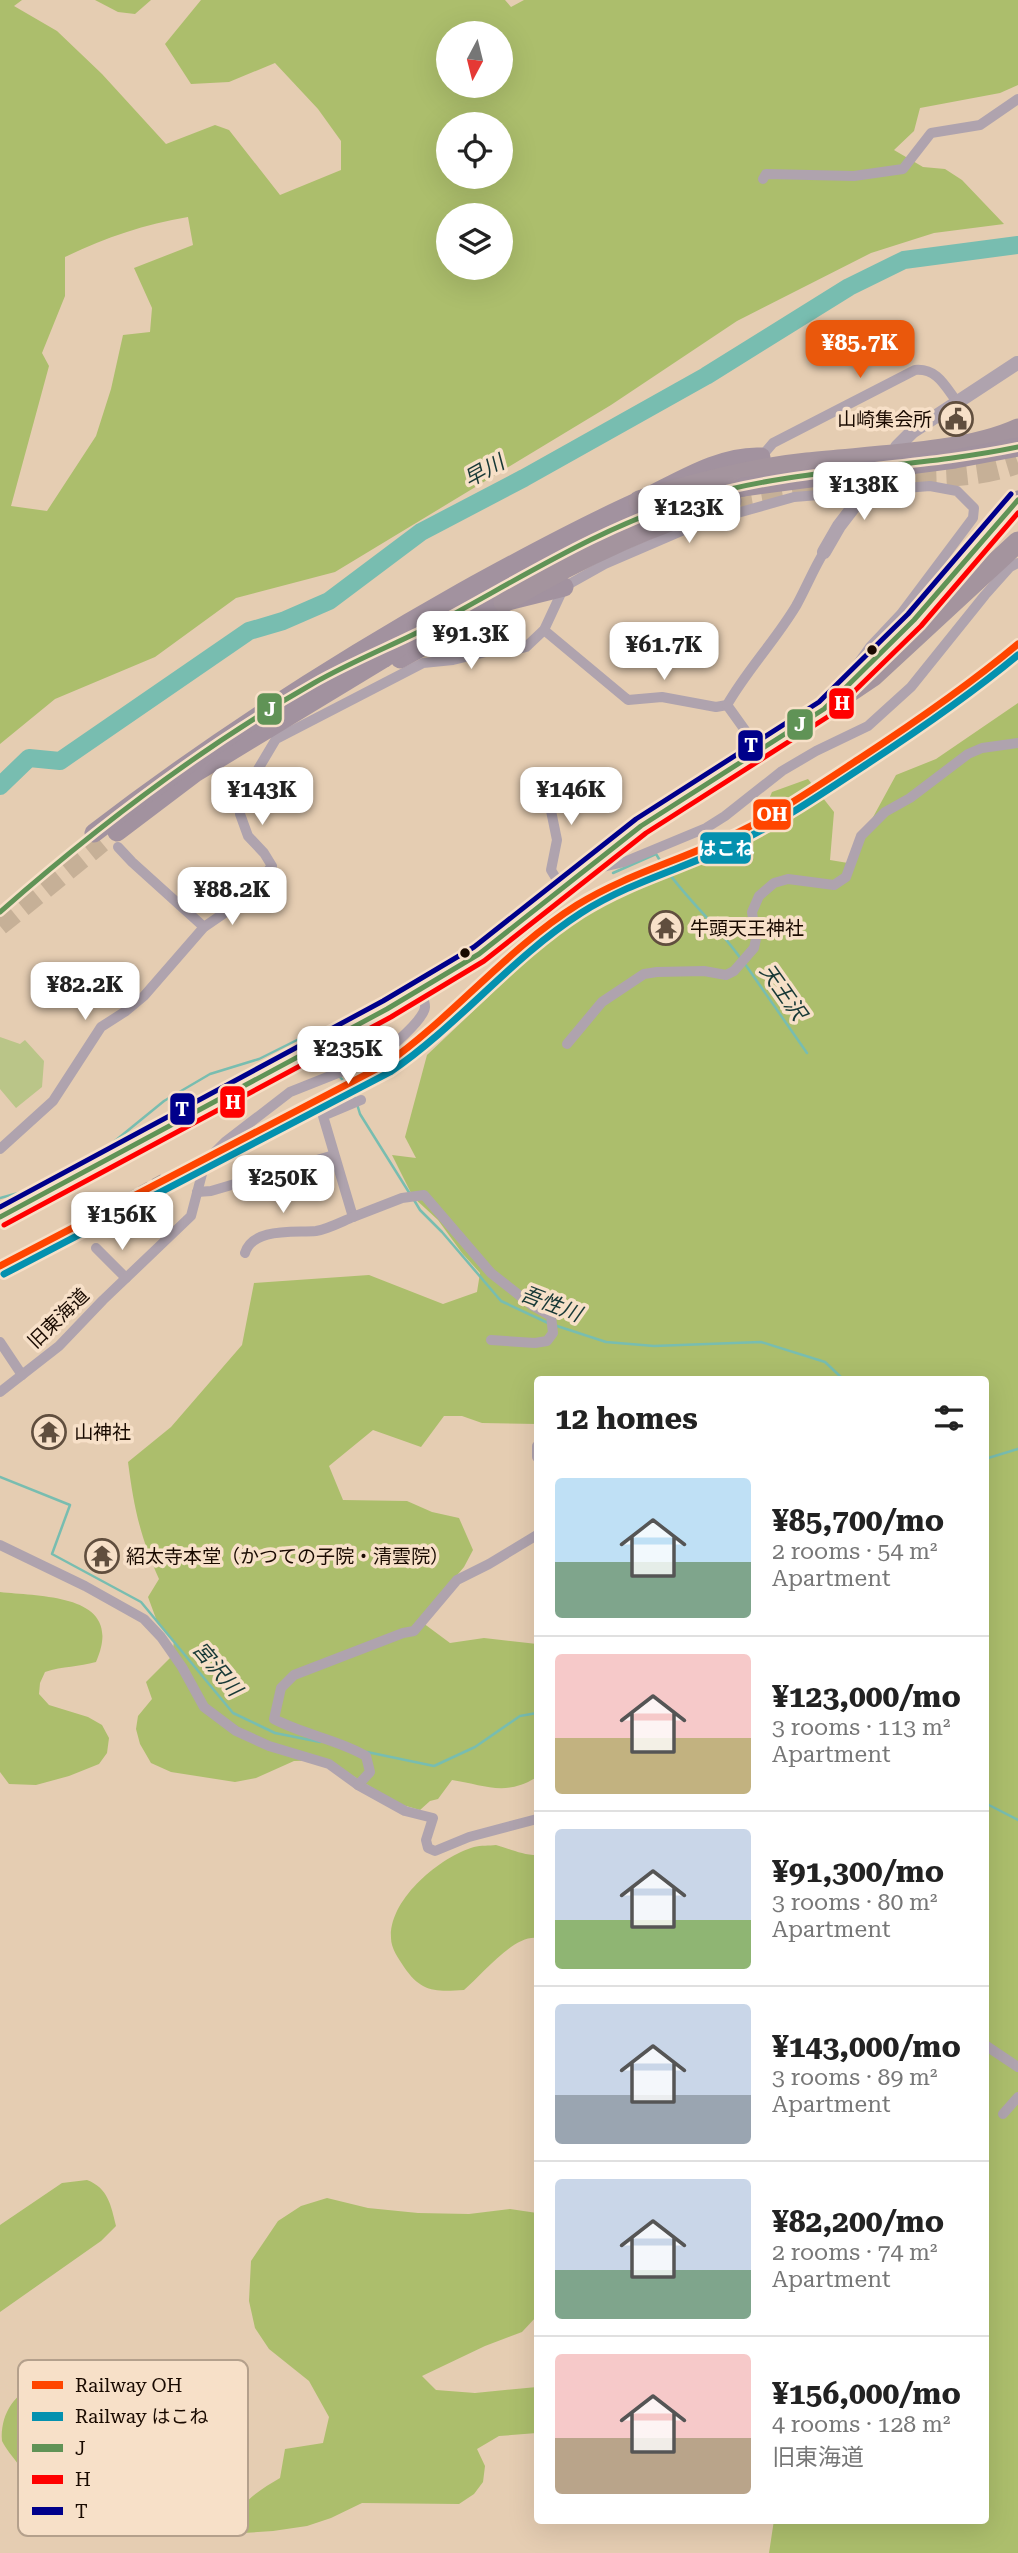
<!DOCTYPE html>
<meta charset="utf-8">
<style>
body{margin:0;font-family:"Roboto Serif","Noto Sans JP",serif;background:#f2f2f2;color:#222;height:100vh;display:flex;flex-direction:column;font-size:26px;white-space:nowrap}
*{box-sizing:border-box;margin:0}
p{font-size:23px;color:#767676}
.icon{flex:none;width:38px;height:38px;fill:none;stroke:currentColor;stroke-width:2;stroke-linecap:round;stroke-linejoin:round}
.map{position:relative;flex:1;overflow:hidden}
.drawer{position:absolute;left:534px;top:1376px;width:455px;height:1148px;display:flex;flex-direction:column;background:#fff;border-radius:7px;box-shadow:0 7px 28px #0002}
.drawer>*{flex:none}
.needle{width:46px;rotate:187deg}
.fabs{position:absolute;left:436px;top:21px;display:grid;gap:14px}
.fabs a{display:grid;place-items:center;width:77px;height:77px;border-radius:50%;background:#fff;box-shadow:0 7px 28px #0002;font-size:35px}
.price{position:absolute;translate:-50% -60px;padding:0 16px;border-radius:14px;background:#fff;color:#222;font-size:23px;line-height:46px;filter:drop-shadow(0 2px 4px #0008)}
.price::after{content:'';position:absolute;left:50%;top:42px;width:21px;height:16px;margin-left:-10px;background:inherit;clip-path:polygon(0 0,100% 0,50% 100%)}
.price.selected{background:#ea580c;color:#fff}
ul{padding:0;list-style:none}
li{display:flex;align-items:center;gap:21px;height:175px;padding:0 21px}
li+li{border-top:2px solid #e0e0e0}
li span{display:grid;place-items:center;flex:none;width:196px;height:140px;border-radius:7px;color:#555}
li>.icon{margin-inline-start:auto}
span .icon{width:84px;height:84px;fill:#fffc;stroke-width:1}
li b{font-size:30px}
h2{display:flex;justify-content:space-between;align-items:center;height:84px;padding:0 21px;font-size:30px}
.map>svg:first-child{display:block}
.green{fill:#bac588}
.forest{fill:#acbe6c;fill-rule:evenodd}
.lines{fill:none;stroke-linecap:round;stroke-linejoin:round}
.stream{stroke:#78bdb0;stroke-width:2.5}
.river{stroke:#78bdb0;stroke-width:18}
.trunk-tunnel{stroke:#c6b097;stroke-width:19;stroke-dasharray:19 10;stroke-linecap:butt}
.motorway-tunnel{stroke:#c6b097;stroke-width:21;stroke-dasharray:21 10;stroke-linecap:butt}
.minor{stroke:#afa3ae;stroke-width:10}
.tertiary{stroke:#afa3ae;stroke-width:14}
.trunk{stroke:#a2929f;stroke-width:19}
.motorway{stroke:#a4949e;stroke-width:21}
.rail{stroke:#9f9494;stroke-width:2.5;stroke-dasharray:10 5;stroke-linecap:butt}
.trunk-bridge{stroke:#a2929f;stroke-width:19}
.bus-1-casing{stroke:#f7e0c8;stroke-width:10}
.bus-2-casing{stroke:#f7e0c8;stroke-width:10}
.bus-3-casing{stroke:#f7e0c8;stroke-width:10}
.bus-1{stroke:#609356;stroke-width:5}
.bus-2{stroke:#f00;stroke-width:5}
.bus-3{stroke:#00008b;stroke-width:5}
.rail-1-casing{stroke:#f7e0c8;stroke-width:12}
.rail-2-casing{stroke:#f7e0c8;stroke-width:12}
.rail-1{stroke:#ff4500;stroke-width:7}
.rail-2{stroke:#0491af;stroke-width:7}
.bus-dot{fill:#190a00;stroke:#f7e0c8;stroke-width:2.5}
.labels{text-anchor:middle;stroke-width:7;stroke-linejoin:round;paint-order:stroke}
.poi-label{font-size:19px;fill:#190a00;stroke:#f7e0c8;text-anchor:start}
.street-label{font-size:19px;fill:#190a00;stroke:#f7e0c8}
.water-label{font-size:21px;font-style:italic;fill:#173836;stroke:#f7e0c8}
.key{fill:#f7e0c8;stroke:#b4a08c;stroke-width:2}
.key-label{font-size:19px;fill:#190a00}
.line-badge{stroke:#f7e0c8;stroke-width:2.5}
.badge-label{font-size:19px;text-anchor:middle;font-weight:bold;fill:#fff}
</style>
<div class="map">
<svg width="1018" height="2553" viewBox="0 0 1018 2553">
<rect width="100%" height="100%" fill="#e5cdb2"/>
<!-- green -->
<path class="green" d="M0,1037L20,1044L25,1040L44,1061L42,1087L16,1108L0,1089Z"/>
<!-- forest -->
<g class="forest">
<path d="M0,0H22L14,6L57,31L102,74L166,144L215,125L229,130L280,195L341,170V141L318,109L275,63L229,82L191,84L165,44L201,0H505L511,7L524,0H1018V85L1000,93L920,108L914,131L894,150L923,167L945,169L962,180L1004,224L934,233L871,253L737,321L611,405L335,572L236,598L155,657L55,699L0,744ZM448,33H500V86H448ZM448,124H500V177H448ZM448,215H500V268H448ZM188,217L193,245L134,268L152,308L150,332L123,335L111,389L96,436L47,511L11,506L49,366L42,353L65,296V257C105,238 144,224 188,217Z"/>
<path d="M95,0H151L135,14L118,12Z"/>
<path d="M1018,703V2553H769L774,2520H985V1379H537V1424L482,1423L462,1416H444L421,1447L373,1430L329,1466L343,1500L407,1501L432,1512L459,1518L473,1550L464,1567L419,1620L450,1643L484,1638L537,1644V1777C505,1797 485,1785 452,1780L438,1799L430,1801L420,1810L399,1804L327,1760L294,1761L256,1778L235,1782L171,1772L151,1763L140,1744L136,1729L138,1716L152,1699L146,1682L172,1656L174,1641L158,1624L148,1597L159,1579C140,1536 134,1508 128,1462L171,1427L242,1345L254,1283L369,1275L443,1304L477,1292L480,1273L462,1253L438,1220L413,1197L392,1155L416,1158L405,1137L427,1055L562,927L624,888L722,852L763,813L772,792L808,779L834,812L830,860L848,863L896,775L936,759Z"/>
<path d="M0,1592C44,1597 126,1594 96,1662C79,1667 63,1666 45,1672L40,1683L39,1694L49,1705L88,1717L102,1725L109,1738L107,1753L99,1764L69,1776L36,1785L9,1784L0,1772Z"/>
<path d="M496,1845C511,1849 522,1855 537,1855V1938C513,1935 482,1975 464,1990C435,1992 421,1992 404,1967C398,1958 391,1948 391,1938C389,1899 440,1857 474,1847C481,1845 489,1846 496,1845Z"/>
<path d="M87,2180C108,2188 111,2205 116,2226L101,2241L0,2312V2225L62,2183Z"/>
<path d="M327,2198L368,2208L418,2213L469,2214L510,2209L537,2213V2316L522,2332L485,2346L422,2376L436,2390L475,2393L537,2387V2433L499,2436L477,2449L485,2466L483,2482L474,2494L459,2504L362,2503L331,2518L307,2526L273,2531L243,2533L233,2527C238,2502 260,2490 280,2478L285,2449L323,2443L329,2417L309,2381L269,2349L255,2328L249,2301L251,2261L278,2221L301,2206Z"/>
<path d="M34,2386C59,2395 58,2413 78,2427C89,2434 113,2435 127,2439C133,2453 128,2471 120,2484C99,2490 72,2499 50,2492C36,2488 26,2476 18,2464C13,2457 6,2449 2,2441C0,2416 13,2395 34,2386Z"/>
</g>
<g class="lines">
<!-- stream -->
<g class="stream">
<path d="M613,873L656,854C679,893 715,922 741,959"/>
<path d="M745,964L807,1053"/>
<path d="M320,1056L334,1070"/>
<path d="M338,1075L351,1089L355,1098"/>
<path d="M357,1104L360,1114L410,1194"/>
<path d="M0,1198L29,1190L110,1145L164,1101L210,1074L259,1059L299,1039"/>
<path d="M414,1200L420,1210L442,1232L501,1301L548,1323"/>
<path d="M554,1325L606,1342L654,1346L761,1342L825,1362L843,1379"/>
<path d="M985,1459L1018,1449"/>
<path d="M0,1477L70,1505L52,1554L141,1602L233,1713L275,1733L320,1742"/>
<path d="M367,1752L434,1766L475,1747L520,1716L537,1713"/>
<path d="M985,1803L1018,1820"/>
</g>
<!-- river -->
<path class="river" d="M0,786L29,758L60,761L249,631L283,621L329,601L421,532L524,478L706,376L849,287L904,260L1018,245"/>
<!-- trunk-tunnel -->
<path class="trunk-tunnel" d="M0,926L102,843"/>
<!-- motorway-tunnel -->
<path class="motorway-tunnel" d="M731,501C782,492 833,483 886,479C933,475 972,480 1018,463"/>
<!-- minor -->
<g class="minor">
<path d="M763,179L766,174L854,176L903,169L931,133L980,125L1018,99"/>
<path d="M760,461L761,457L773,443L915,370C937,368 945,386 957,402"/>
<path d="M544,630L628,700L662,697L716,707L727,705L760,751"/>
<path d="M727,705C747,670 775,641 796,606C806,588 813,570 824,552"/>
<path d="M547,773L549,801L557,840L551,870L562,888"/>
<path d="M118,847L132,862L204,927"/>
<path d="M590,870L624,862L706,828L725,816L782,771L816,751L868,726L911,687L985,595L1010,567L1018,563"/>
<path d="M567,1044L602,1002L644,974L657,972L704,971L726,975L734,971L754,948L756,939L752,912L759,896L774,883L788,879L834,885L846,877L861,836L885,812L910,798L968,754L982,748L1018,743"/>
<path d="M361,1100L323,1116L353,1217L402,1198L424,1195L491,1273L533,1306L551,1316L553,1333L547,1341L535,1343L491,1340"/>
<path d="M0,1149L53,1101L101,1027L126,1011L144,996L204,927L242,901L272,866L264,853L248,836L240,814L241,803L251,781L276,739L423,663L453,660L490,651L508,652L526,647L544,630L564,587L605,564L698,524L794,497L930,486L957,491L974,508L973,518L901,614L870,647L855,668"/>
<path d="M197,1192L211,1191L334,1155"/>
<path d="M96,1248L126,1278"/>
<path d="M245,1253C253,1227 295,1233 316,1231C328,1229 341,1222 353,1217"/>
<path d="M0,1342L22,1375"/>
<path d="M0,1392L59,1346L103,1300L191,1216L203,1170L212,1155L225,1142L290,1092L378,1057C389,1049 424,1020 425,1007C425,1001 422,995 420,990"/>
<path d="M537,1446V1457"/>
<path d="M0,1545L85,1586L144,1619L161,1637L182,1667L204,1707L236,1731L269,1746L329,1764L358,1785L405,1811L433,1818L426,1840L428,1848L435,1851L469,1837L537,1819"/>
<path d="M358,1785L370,1772L366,1756C337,1739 304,1735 274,1719L281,1688L294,1675L403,1633L414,1631L457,1580L489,1564L537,1535"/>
<path d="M985,2045L1018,2067"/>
<path d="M1003,2114L1018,2097"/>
</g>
<!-- tertiary -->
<g class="tertiary">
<path d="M897,447L912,432L1017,363"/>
<path d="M824,552L839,526L878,475"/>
</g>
<!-- trunk -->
<g class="trunk">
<path d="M397,641L425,629L614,528L696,498L743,487"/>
<path d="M400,659L504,602L564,587"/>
<path d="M117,832L195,773L383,659L410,639"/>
<path d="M94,833C210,744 334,664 462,592C520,560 577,529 637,502C674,485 718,455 761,457"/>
<path d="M0,1217L387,1009L479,954L641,826L824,709L914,620L1018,500"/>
</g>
<!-- motorway -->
<g class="motorway">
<path d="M639,501C694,484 749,469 807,463C868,456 964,454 1018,429"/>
<path d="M504,602C576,559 650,523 731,501"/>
<path d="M824,709L873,676L1018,542"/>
</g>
<!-- rail -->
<path class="rail" d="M126,1195L162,1175"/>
<!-- trunk-bridge -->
<path class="trunk-bridge" d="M743,487L955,459L1018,447"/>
<!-- bus-1 casing -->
<g class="bus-1-casing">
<g id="bus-1">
<path d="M0,912C98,826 201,747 314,683C358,658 404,641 448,617C529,573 607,524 696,498C800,467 912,469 1018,447"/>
<path d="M0,1217L387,1009L479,954L641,826L824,709L914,620L1018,500"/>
</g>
</g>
<!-- bus-2 casing -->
<g class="bus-2-casing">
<path id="bus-2" d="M4,1225L391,1017L484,961L646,833L829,716L921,626L1018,513"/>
</g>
<!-- bus-3 casing -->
<g class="bus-3-casing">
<path id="bus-3" d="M0,1207L383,1001L474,947L636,819L819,702L908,614L1011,494"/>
</g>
<!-- bus-1 -->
<use href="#bus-1" class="bus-1"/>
<!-- bus-2 -->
<use href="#bus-2" class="bus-2"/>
<!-- bus-3 -->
<use href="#bus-3" class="bus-3"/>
<!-- rail-1 casing -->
<g class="rail-1-casing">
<path id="rail-1" d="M0,1266L386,1064C454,1016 507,949 577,905C627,874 685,859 737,833C780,812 819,785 859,759C914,723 968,686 1018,644"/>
</g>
<!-- rail-2 casing -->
<g class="rail-2-casing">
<path id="rail-2" d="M4,1274L390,1072C459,1025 511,958 581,913C631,881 689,867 741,841C785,819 826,791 867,764C919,730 970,695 1018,655"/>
</g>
<!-- rail-1 -->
<use href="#rail-1" class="rail-1"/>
<!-- rail-2 -->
<use href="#rail-2" class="rail-2"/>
</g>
<!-- icons -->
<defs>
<g id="civic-ring" transform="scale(1.75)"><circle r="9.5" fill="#f7e0c8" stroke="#604e3e" stroke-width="1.5"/><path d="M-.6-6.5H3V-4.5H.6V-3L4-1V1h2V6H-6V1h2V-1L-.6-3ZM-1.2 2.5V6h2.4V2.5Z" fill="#604e3e"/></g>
<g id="temple-ring" transform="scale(1.75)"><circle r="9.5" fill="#f7e0c8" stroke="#604e3e" stroke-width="1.5"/><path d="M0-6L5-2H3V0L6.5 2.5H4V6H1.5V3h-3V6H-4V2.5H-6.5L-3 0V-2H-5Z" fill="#604e3e"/></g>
</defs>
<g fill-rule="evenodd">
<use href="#civic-ring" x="956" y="419"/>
<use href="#temple-ring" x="666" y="928"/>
<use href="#temple-ring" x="49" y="1432"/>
<use href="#temple-ring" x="102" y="1556"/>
</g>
<!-- markers -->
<g class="bus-dot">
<circle cx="872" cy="650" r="6"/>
<circle cx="465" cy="953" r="6"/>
</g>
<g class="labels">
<!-- poi labels -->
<g class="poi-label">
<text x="932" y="426" text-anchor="end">山崎集会所</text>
<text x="690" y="935">牛頭天王神社</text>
<text x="74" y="1439">山神社</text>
<text x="126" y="1563">紹太寺本堂（かつての子院・清雲院）</text>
</g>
<!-- street labels -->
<g class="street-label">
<text transform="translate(58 1318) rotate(-44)" y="7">旧東海道</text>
</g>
<!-- water labels -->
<g class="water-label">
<text transform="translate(484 471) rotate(-29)" y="7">早川</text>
<text transform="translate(783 992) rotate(55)" y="7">天王沢</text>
<text transform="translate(551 1304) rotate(21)" y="7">吾性川</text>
<text transform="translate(217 1669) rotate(50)" y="7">宮沢川</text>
</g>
</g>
<!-- legend -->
<rect x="18" y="2360" width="230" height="176" rx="10" class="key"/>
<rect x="32" y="2381" width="31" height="8" fill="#ff4500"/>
<rect x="32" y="2412" width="31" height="9" fill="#0491af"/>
<rect x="32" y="2444" width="31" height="8" fill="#609356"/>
<rect x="32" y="2475" width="31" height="9" fill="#f00"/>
<rect x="32" y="2507" width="31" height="8" fill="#00008b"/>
<g class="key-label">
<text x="75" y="2392">Railway OH</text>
<text x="75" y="2423">Railway はこね</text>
<text x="75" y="2455">J</text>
<text x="75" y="2486">H</text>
<text x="75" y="2518">T</text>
</g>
<g class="line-badge">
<rect x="828" y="687" width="27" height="33" rx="7" fill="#f00"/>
<rect x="256" y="692" width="27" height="34" rx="7" fill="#609356"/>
<rect x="786" y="708" width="28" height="33" rx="7" fill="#609356"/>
<rect x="737" y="729" width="27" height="33" rx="7" fill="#00008b"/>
<rect x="752" y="798" width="40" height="33" rx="7" fill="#ff4500"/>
<rect x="699" y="831" width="53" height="34" rx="7" fill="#0491af"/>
<rect x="219" y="1085" width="27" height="34" rx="7" fill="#f00"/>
<rect x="169" y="1092" width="27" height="34" rx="7" fill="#00008b"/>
</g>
<g class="badge-label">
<text x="842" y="710">H</text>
<text x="270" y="716">J</text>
<text x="800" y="731">J</text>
<text x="751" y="752">T</text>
<text x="772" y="821">OH</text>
<text x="726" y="855">はこね</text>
<text x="233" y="1109">H</text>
<text x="182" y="1116">T</text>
</g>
</svg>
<div class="fabs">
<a><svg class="needle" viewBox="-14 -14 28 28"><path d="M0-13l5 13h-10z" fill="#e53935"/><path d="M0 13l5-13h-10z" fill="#767676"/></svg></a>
<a><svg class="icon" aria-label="locate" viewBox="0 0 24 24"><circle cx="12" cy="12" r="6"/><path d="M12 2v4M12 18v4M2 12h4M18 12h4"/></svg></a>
<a><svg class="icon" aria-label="layers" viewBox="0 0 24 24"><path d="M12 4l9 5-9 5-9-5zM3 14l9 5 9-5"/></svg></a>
</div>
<b class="price selected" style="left:860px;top:380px">¥85.7K</b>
<b class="price" style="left:864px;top:522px">¥138K</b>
<b class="price" style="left:689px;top:545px">¥123K</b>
<b class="price" style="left:471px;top:671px">¥91.3K</b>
<b class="price" style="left:664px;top:682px">¥61.7K</b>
<b class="price" style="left:262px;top:827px">¥143K</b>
<b class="price" style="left:571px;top:827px">¥146K</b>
<b class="price" style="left:232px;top:927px">¥88.2K</b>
<b class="price" style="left:85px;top:1022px">¥82.2K</b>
<b class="price" style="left:348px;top:1086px">¥235K</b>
<b class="price" style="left:283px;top:1215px">¥250K</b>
<b class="price" style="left:122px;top:1252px">¥156K</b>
<section class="drawer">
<h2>12 homes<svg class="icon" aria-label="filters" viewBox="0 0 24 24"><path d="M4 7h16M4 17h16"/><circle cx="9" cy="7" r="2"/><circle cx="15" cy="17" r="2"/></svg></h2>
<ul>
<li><span style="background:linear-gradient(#bfe0f5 60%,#7fa58c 0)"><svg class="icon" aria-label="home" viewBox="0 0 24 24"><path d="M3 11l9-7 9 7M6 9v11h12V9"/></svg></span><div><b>¥85,700/mo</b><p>2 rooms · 54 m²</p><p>Apartment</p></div></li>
<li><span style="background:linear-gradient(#f6c9c9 60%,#c2b280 0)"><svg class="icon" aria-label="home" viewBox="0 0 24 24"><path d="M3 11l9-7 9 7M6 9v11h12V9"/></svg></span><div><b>¥123,000/mo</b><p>3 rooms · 113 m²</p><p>Apartment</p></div></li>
<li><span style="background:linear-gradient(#c9d6e8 65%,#8fb573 0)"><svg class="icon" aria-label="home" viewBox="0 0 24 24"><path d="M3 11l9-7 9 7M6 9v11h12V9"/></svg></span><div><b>¥91,300/mo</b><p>3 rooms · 80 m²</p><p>Apartment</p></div></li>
<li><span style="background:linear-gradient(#c9d6e8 65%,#9aa5b1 0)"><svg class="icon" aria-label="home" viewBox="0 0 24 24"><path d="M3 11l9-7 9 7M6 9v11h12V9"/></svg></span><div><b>¥143,000/mo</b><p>3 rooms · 89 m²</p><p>Apartment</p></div></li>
<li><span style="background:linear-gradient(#c9d6e8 65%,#7fa58c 0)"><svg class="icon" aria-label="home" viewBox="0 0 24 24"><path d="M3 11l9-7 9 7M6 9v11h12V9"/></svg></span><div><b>¥82,200/mo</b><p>2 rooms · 74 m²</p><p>Apartment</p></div></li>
<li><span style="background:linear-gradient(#f6c9c9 60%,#b9a48a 0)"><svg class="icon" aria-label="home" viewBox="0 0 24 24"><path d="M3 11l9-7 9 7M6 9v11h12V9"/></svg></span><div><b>¥156,000/mo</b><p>4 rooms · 128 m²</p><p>旧東海道</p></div></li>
</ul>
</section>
</div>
